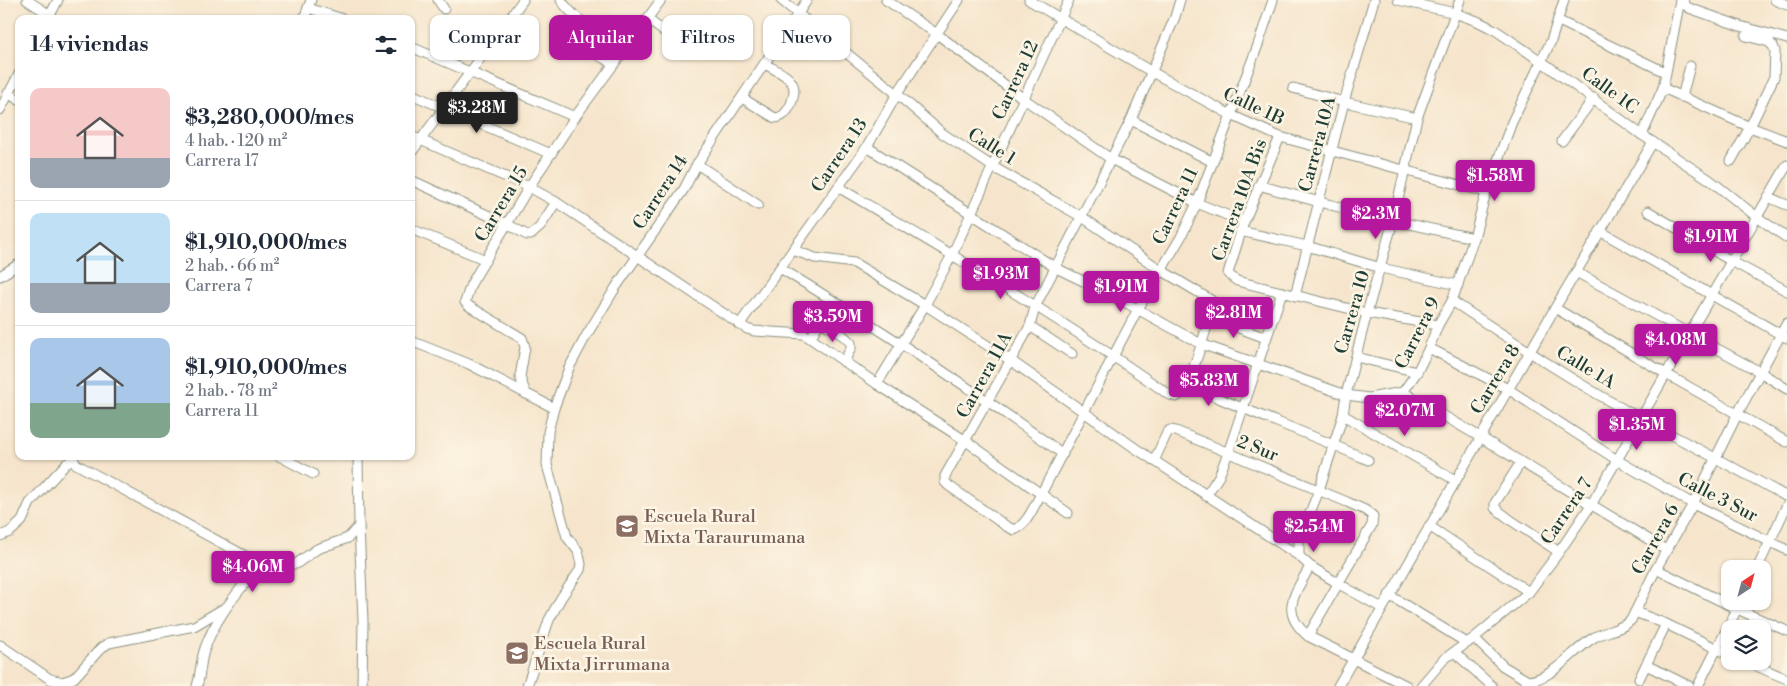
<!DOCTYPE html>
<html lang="es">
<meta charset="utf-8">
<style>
body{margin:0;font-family:"Libre Bodoni",serif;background:#f6f6f7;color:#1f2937;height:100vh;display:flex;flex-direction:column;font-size:19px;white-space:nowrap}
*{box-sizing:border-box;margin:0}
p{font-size:16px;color:#747a83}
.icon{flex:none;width:28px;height:28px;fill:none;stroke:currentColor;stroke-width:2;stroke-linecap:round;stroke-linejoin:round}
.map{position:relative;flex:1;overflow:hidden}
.panel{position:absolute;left:15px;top:15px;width:400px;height:445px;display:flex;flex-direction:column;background:#fff;border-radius:10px;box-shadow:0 1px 4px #0004}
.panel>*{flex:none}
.hud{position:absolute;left:430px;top:15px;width:475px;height:45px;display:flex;gap:10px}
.needle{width:32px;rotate:36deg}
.fabs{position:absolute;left:1721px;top:560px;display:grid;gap:10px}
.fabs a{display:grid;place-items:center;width:50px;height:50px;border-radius:10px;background:#fff;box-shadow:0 1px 4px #0004;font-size:25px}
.price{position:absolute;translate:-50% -42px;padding:0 11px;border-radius:5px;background:#b5179e;color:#fff;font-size:16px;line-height:32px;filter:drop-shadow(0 1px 2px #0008)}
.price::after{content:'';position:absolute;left:50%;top:30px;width:15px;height:11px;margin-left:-8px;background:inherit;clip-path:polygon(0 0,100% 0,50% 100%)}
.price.current{background:#222;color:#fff}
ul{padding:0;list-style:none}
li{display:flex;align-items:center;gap:15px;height:125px;padding:0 15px}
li+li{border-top:1px solid #e0e1e3}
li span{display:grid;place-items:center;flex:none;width:140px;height:100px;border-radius:10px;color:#555}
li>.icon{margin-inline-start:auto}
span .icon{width:60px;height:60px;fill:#fffc;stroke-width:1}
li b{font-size:21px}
h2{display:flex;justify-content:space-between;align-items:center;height:60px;padding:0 15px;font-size:21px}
.pill{padding:0 18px;border-radius:10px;background:#fff;box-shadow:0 1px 4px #0004;font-size:18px;line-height:45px}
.pill.current{background:#b5179e;color:#fff}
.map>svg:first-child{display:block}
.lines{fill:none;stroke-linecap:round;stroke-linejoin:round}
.street-casing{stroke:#8a9180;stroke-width:11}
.street{stroke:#fff;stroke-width:9}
.labels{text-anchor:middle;stroke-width:5;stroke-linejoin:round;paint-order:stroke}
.street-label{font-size:18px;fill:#1f3d34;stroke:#fcf5e5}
.education-label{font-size:18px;fill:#785e54;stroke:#fcf5e5;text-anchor:start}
</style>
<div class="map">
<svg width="1787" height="686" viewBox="0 0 1787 686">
<rect width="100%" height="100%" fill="#fcf5e5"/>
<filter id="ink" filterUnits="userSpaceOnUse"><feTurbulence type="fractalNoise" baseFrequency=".02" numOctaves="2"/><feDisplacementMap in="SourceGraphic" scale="10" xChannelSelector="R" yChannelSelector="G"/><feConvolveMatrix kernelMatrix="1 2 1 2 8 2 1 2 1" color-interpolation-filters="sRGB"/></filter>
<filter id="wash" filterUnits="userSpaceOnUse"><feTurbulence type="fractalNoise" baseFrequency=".0096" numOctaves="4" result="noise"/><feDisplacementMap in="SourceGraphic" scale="20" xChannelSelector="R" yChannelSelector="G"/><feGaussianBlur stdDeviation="1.12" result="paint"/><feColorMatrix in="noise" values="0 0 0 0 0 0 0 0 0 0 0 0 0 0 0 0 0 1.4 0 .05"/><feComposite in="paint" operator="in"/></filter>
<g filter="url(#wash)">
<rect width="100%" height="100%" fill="#f6e5cc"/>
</g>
<g filter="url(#ink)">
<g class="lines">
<!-- street casing -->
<g class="street-casing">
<g id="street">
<path d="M27,0L50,15"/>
<path d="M438,0L444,9"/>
<path d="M561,0C570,14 582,21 594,32L595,35L593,43L596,54L614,64"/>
<path d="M781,0L897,94L942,133L993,167L1082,217L1161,270L1211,300C1214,311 1190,383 1182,392C1180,395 1178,396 1176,397L1168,394C1062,319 949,253 838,187"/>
<path d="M886,0L937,34L1024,99L1111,159L1197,203L1244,222"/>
<path d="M1029,0L1152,72L1231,115L1280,137L1486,192"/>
<path d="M1180,0L1175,17L1131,120L1035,307L1030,326L945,476V482L949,486L1006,526L1014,530C1027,525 1034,506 1041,494L1138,309L1181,237L1197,203L1258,45L1273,0"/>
<path d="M1398,0L1455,13L1477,21L1495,30L1541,61L1642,135L1710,180L1757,217L1787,238"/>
<path d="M1683,0L1685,5L1689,8L1740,26L1787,39"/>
<path d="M1775,0L1787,5"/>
<path d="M308,8L343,19"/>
<path d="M48,19L58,0"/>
<path d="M304,19L311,0"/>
<path d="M647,19L681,44L693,48H705"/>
<path d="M1559,21L1665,72"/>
<path d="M411,47L575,117"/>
<path d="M1293,88L1344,102L1417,118"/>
<path d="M1663,88L1750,127L1787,141"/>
<path d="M8,93L19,100"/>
<path d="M411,94L551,154"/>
<path d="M1682,97L1690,66"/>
<path d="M742,98L775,118C789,118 798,92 792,83C787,74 773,69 765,64"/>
<path d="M0,110L19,74"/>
<path d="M1131,120L1213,162"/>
<path d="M1642,135L1663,88L1680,0"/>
<path d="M411,136L529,187L556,202L747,329L754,331L804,334L877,384L966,441L1068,513"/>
<path d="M1280,137L1244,222L1229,270L1228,274L1237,281L1367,313L1438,325"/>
<path d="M1562,141L1594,98"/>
<path d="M867,147L1056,268L1108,293L1201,344L1346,395L1369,398L1403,392"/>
<path d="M411,153L523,0"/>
<path d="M1731,161L1750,127L1774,77L1775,51L1773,46L1769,42L1746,36"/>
<path d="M697,164L758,205"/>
<path d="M411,180L507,224L527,235H531L540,227L556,202"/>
<path d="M1259,185C1330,206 1401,223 1474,238"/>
<path d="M1768,197L1787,205"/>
<path d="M1648,211L1731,261L1787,291"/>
<path d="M411,229L486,260"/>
<path d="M1240,231L1307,246L1381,268L1458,285"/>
<path d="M1600,231L1787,338"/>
<path d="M793,250L815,258L854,263L925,305L1010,360L1135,448L1299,556"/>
<path d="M780,268C877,327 971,388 1063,454"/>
<path d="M1576,272L1760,372L1787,389"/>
<path d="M0,276L19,264"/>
<path d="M1295,296L1344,102L1374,0"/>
<path d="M1452,301C1514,342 1577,384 1643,420C1691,445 1739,470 1787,497"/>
<path d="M1555,308L1666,374L1787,442"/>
<path d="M1209,317L1266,338"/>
<path d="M739,325L867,147L897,94L959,0"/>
<path d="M1030,326L1072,354"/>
<path d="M811,338L817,326L820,323C831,326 844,335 851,343V348L844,362"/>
<path d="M411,341L469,364L554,408"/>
<path d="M1429,348L1508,389L1617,460L1693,504L1787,550"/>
<path d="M1356,357L1417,372"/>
<path d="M877,384L925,305L952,255L1069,0"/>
<path d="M1186,384C1246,411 1308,433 1368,460"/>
<path d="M1403,392L1417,372L1429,348L1438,325L1452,301L1474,238L1486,192L1512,122L1551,41L1564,0"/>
<path d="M1403,392L1480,437L1666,550"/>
<path d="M526,394L520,377L525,347L522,338L469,306L465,302L471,284L529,187L575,117L661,0"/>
<path d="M1343,415L1455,480"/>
<path d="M279,456L313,474"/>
<path d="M358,456L359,526L363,621L362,686"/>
<path d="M73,460L76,464L260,564H296L317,549L348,538L359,526"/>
<path d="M1154,461L1167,433L1170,430L1176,431L1347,502L1365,510L1373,516L1372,525L1308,636"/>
<path d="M1521,462L1495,503V508L1512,521L1559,552"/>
<path d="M1206,496L1219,476L1228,453L1282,292"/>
<path d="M1429,526L1529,592"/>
<path d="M0,536L10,532L22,521L30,503L66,464L73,460L74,456"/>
<path d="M1310,566L1339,584L1382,608"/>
<path d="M1656,569L1737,609L1787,631"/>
<path d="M1757,569L1787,505"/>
<path d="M1389,595L1467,643"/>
<path d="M1635,612L1666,624L1730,655"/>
<path d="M1474,638L1503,666L1528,681C1554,678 1571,652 1593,638C1604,631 1622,630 1631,620L1656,569L1693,504L1738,413L1787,323"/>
<path d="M0,645L50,679L63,682L74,678L101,648L109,643L194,626L226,607"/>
<path d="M1454,652L1492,686"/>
<path d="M1745,661L1787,679"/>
<path d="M1646,665L1689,686"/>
<path d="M1639,679L1666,624"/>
<path d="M197,686C201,674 200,661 205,648C216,616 240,590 260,564"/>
<path d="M527,686L549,620L561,598L580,570L581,564L578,551L567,537L547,465L548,432L554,408L569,368L586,336L616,287L684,189L697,164L807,0"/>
<path d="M1338,686L1555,308L1653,142"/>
<path d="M1407,686L1308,636C1278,611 1296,593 1310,566L1299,556V541L1319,490L1343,415L1346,395L1367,313L1393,221L1417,118L1460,0"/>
<path d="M1421,686L1444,659L1474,638L1529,592L1559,552L1591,505L1617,460L1689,334L1787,165"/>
<path d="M1698,686L1741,601"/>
</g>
</g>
<!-- street -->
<use href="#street" class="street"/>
</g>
</g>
<!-- icons -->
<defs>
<g id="school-square" transform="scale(1.25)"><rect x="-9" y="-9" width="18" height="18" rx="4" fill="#8d6e63" stroke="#fcf5e5"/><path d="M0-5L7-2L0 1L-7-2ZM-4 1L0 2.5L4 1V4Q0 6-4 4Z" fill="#fff"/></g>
</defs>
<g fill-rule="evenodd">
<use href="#school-square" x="627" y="526"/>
<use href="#school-square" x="517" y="653"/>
</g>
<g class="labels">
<!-- street labels -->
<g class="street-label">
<text transform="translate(1015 80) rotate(-65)" y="6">Carrera 12</text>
<text transform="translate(1610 90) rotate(36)" y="6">Calle 1C</text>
<text transform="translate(1254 106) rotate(25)" y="6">Calle 1B</text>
<text transform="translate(1317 144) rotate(-75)" y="6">Carrera 10A</text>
<text transform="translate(992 146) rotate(32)" y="6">Calle 1</text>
<text transform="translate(839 155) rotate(-56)" y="6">Carrera 13</text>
<text transform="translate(660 192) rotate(-57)" y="6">Carrera 14</text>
<text transform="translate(1239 200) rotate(-70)" y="6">Carrera 10A Bis</text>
<text transform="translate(501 204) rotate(-59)" y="6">Carrera 15</text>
<text transform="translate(1175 206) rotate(-65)" y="6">Carrera 11</text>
<text transform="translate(1352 312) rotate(-74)" y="6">Carrera 10</text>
<text transform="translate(1417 333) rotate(-63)" y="6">Carrera 9</text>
<text transform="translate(1586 367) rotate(31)" y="6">Calle 1A</text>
<text transform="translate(984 375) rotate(-61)" y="6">Carrera 11A</text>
<text transform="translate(1495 379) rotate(-59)" y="6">Carrera 8</text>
<text transform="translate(1258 448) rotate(22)" y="6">2 Sur</text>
<text transform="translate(1718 497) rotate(27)" y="6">Calle 3 Sur</text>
<text transform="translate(1566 511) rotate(-56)" y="6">Carrera 7</text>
<text transform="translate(1655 539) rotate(-61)" y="6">Carrera 6</text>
</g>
<!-- education labels -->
<g class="education-label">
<text x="644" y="522">Escuela Rural<tspan x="644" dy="21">Mixta Taraurumana</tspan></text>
<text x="534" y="649">Escuela Rural<tspan x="534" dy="21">Mixta Jirrumana</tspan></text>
</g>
</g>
</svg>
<div class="fabs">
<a><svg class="needle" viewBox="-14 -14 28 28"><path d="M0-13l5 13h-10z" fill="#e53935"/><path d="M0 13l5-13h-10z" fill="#747a83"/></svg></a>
<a><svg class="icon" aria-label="layers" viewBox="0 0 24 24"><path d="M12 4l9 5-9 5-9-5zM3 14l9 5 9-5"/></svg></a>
</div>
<b class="price current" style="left:477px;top:134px">$3.28M</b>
<b class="price" style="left:1495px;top:202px">$1.58M</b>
<b class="price" style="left:1376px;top:240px">$2.3M</b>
<b class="price" style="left:1711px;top:263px">$1.91M</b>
<b class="price" style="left:1001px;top:300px">$1.93M</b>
<b class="price" style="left:1121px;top:313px">$1.91M</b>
<b class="price" style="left:1234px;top:339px">$2.81M</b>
<b class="price" style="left:833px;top:343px">$3.59M</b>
<b class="price" style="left:1676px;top:366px">$4.08M</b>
<b class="price" style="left:1209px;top:407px">$5.83M</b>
<b class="price" style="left:1405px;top:437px">$2.07M</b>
<b class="price" style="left:1637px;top:451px">$1.35M</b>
<b class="price" style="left:1314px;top:553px">$2.54M</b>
<b class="price" style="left:253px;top:593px">$4.06M</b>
<div class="hud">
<a class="pill">Comprar</a>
<a class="pill current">Alquilar</a>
<a class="pill">Filtros</a>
<a class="pill">Nuevo</a>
</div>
<section class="panel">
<h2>14 viviendas<svg class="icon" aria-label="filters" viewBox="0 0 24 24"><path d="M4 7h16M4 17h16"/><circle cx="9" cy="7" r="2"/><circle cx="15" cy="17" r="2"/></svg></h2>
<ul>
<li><span style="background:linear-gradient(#f6c9c9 70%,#9aa5b1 0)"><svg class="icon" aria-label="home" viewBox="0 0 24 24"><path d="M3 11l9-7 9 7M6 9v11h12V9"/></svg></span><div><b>$3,280,000/mes</b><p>4 hab. · 120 m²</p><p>Carrera 17</p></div></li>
<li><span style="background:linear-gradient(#bfe0f5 70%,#9aa5b1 0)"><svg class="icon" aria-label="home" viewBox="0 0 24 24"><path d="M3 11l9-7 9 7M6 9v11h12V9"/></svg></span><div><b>$1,910,000/mes</b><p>2 hab. · 66 m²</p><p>Carrera 7</p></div></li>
<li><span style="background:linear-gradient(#a9c7e8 65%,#7fa58c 0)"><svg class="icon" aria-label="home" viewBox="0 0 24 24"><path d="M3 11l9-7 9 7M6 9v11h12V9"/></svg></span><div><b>$1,910,000/mes</b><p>2 hab. · 78 m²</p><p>Carrera 11</p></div></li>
</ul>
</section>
</div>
